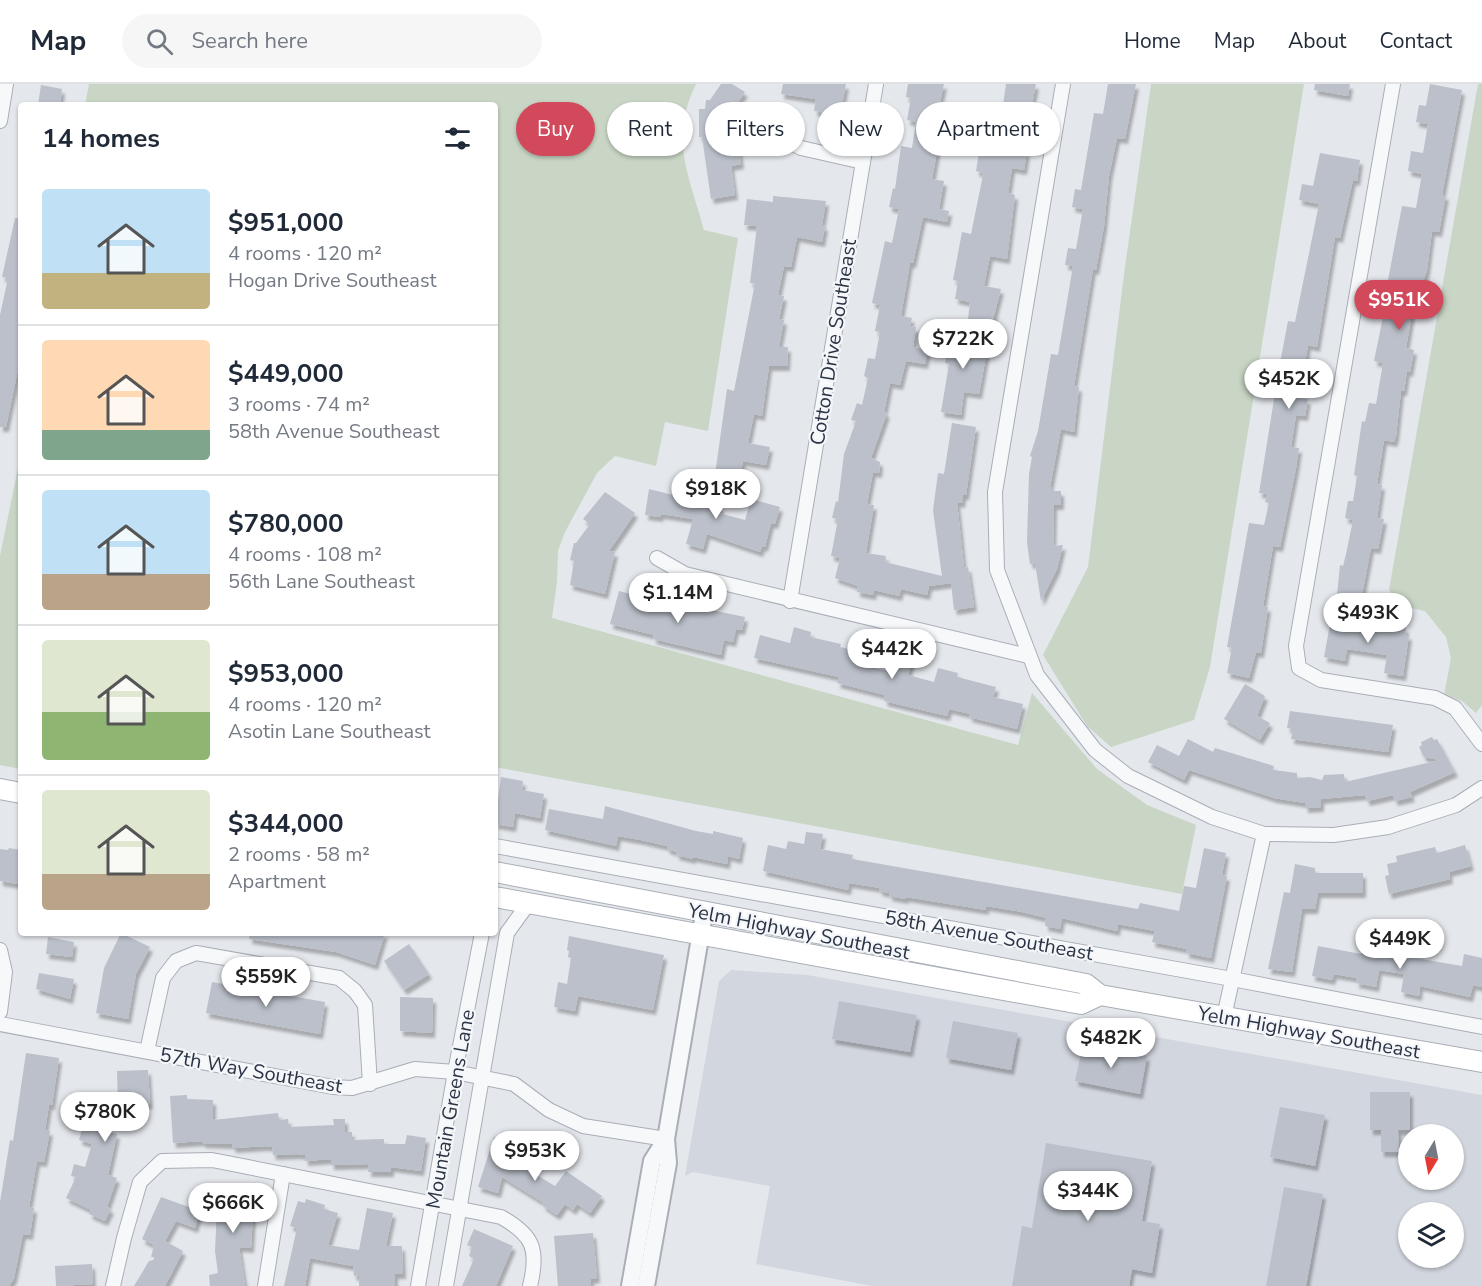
<!DOCTYPE html>
<meta charset="utf-8">
<style>
body{margin:0;font-family:"Nunito Sans",sans-serif;background:#f6f6f7;color:#1f2937;height:100vh;display:flex;flex-direction:column;font-size:22px;white-space:nowrap}
*{box-sizing:border-box;margin:0}
p{font-size:20px;color:#747a83}
.icon{flex:none;width:33px;height:33px;fill:none;stroke:currentColor;stroke-width:2;stroke-linecap:round;stroke-linejoin:round}
.map{position:relative;flex:1;overflow:hidden}
.sheet{position:absolute;left:18px;top:18px;width:480px;height:834px;display:flex;flex-direction:column;background:#fff;border-radius:6px;box-shadow:0 2px 4px #0004}
.sheet>*{flex:none}
.top-card{position:absolute;left:516px;top:18px;width:570px;height:54px;display:flex;gap:12px}
.needle{width:39px;rotate:190deg}
.tools{position:absolute;left:1398px;top:1040px;display:grid;gap:12px}
.tools a{display:grid;place-items:center;width:66px;height:66px;border-radius:50%;background:#fff;box-shadow:0 2px 4px #0004;font-size:30px}
.price{position:absolute;translate:-50% -51px;padding:0 14px;border-radius:21px;background:#fff;color:#222;font-size:20px;line-height:39px;filter:drop-shadow(0 2px 3px #0008)}
.price::after{content:'';position:absolute;left:50%;top:36px;width:18px;height:14px;margin-left:-9px;background:inherit;clip-path:polygon(0 0,100% 0,50% 100%)}
.price.current{background:#d1495b;color:#fff}
ul{padding:0;list-style:none}
li{display:flex;align-items:center;gap:18px;height:150px;padding:0 24px}
li+li{border-top:2px solid #e0e1e3}
li span{display:grid;place-items:center;flex:none;width:168px;height:120px;border-radius:6px;color:#555}
li>.icon{margin-inline-start:auto}
span .icon{width:72px;height:72px;fill:#fffc;stroke-width:1}
li b{font-size:26px}
h2{display:flex;justify-content:space-between;align-items:center;height:72px;padding:0 24px;font-size:26px}
.tag{padding:0 21px;border-radius:27px;background:#fff;box-shadow:0 2px 4px #0004;font-size:21px;line-height:54px}
.tag.current{background:#d1495b;color:#fff}
header{display:flex;align-items:center;gap:36px;box-sizing:border-box;height:84px;padding:0 30px;background:#fff;border-bottom:2px solid #e0e1e3}
header strong{font-size:28px}
nav{display:flex;gap:33px;margin-inline-start:auto;font-size:21px}
.search{width:420px;height:54px;background:#f6f6f7;display:flex;align-items:center;gap:15px;box-sizing:border-box;padding:0 21px;border-radius:33px;color:#747a83;font-size:22px}
.map>svg:first-child{display:block}
.built{fill:#d2d6de;fill-rule:evenodd}
.green{fill:#c9d6c5}
.building{fill:#bbc0ca;filter:url(#shadow)}
.lines{fill:none;stroke-linecap:round;stroke-linejoin:round}
.minor-casing{stroke:#a9aeb7;stroke-width:16}
.tertiary-casing{stroke:#a9aeb7;stroke-width:20}
.secondary-casing{stroke:#a9aeb7;stroke-width:22}
.minor{stroke:#f7f8fa;stroke-width:14}
.tertiary{stroke:#f7f8fa;stroke-width:16}
.secondary{stroke:#fff;stroke-width:20}
.labels{text-anchor:middle;stroke-width:4.5;stroke-linejoin:round;paint-order:stroke}
.street-label{font-size:20px;fill:#2b3445;stroke:#f4f6f9}
</style>
<header>
<strong>Map</strong>
<div class="search"><svg class="icon" aria-label="search" viewBox="0 0 24 24"><circle cx="10" cy="10" r="6"/><path d="M15 15l6 6"/></svg>Search here</div>
<nav><a>Home</a><a>Map</a><a>About</a><a>Contact</a></nav>
</header>
<div class="map">
<svg width="1482" height="1202" viewBox="0 0 1482 1202">
<defs>
<filter id="shadow"><feDropShadow dx="3" dy="5" stdDeviation="1.5" flood-color="#0004"/></filter>
</defs>
<rect width="100%" height="100%" fill="#e4e7ec"/>
<!-- built -->
<path class="built" d="M731,886L807,891L1482,1011V1202H872L756,1180L770,1102L693,1088L685,1092L719,897ZM1408,1050H1454V1095H1408ZM1408,1128H1454V1173H1408Z"/>
<!-- green -->
<g class="green">
<path d="M89,0H696C669,55 689,91 704,146L738,154L708,347L665,338L656,382L615,372L597,389L565,448L558,467L557,498L552,534L1018,661L1032,609L1097,685L1147,721L1196,741L1182,810L495,683V21H85Z"/>
<path d="M1151,0H1304L1210,583L1194,636L1111,663L1087,642L1043,571L1088,483L1124,190Z"/>
<path d="M1478,0H1482V621L1476,629L1462,617L1444,611L1451,574L1446,553L1425,527L1403,522L1389,506Z"/>
<path d="M21,369V685L0,681V472Z"/>
</g>
<!-- building -->
<g class="building">
<path d="M721,0H732L745,8L731,28H741L738,57L741,80L731,82L735,111L711,115L702,53H699V25H705L706,16H710Z"/>
<path d="M783,0H846L840,31L814,27L816,15L781,10Z"/>
<path d="M908,0H944L940,18L946,19L932,95L944,97L939,125L949,127L947,138L923,133L913,179H910L901,232L912,234L910,242L916,243L913,263L928,266L925,280L906,277L900,301L890,299L884,328L887,329L871,374L880,378L879,389L873,388L867,420L874,421L866,469L886,472L885,478L942,492L933,426L938,389L944,390L952,339L976,343L966,411H963L962,419L957,418L964,484L968,483L974,523L954,526L951,499L929,502L927,511L901,505L899,512L874,506L873,511L857,508L858,502L835,494L840,474L831,472L838,435L832,434L836,417L838,418L844,370L856,337L851,336L857,319L862,321L868,294L864,292L868,274L875,275L880,248L875,247L880,221L872,219L885,157L892,159L899,125L889,123L893,104L895,105L901,62L912,64L916,38L907,36L911,14L906,13Z"/>
<path d="M1006,0H1036L1023,67H1027L1024,86L1012,84L1008,109L1015,111L1007,175L990,172L984,202L1001,205L992,239L968,235L970,218L955,215L958,197L953,196L962,148L971,150L982,96L983,89L976,87L980,62L976,61L982,31L1001,35Z"/>
<path d="M1108,0H1136L1125,55L1117,54L1109,92L1104,142L1096,186L1093,185L1074,302L1079,303L1074,348L1061,345L1050,403L1052,404V407H1061V421H1054L1053,462L1063,461L1057,485L1041,517L1035,479L1030,480L1027,458L1029,390L1032,373L1030,372L1038,347L1051,270L1058,271L1073,182L1065,181L1068,164L1076,165L1083,125L1072,123L1075,105L1081,106L1094,29L1103,30Z"/>
<path d="M1315,0H1350L1348,12L1314,6Z"/>
<path d="M1430,0L1462,6L1442,111H1446L1439,148L1432,147L1427,186L1422,201L1417,200L1406,264L1414,266L1410,288L1407,287L1404,307H1401L1396,352L1394,358L1384,356L1377,400L1382,401L1377,434L1384,435L1378,465L1371,464L1361,516L1337,511L1340,481L1343,482L1346,470L1353,436L1345,434L1348,417H1353L1357,392L1354,391L1362,337L1365,338L1369,319L1376,320L1383,279L1374,277L1383,233L1389,234L1395,197L1388,196L1402,122L1416,124L1422,90L1408,87L1411,67L1423,69L1428,40L1416,38L1419,21L1426,22Z"/>
<path d="M41,1L62,5L60,21H38Z"/>
<path d="M1320,69L1360,76L1357,97L1353,96L1340,154L1335,153L1317,263L1308,261L1299,314L1308,315L1305,332L1296,331L1291,363L1299,364L1296,384L1280,463L1273,462L1263,522L1268,523L1261,569L1256,568L1249,594L1227,589L1232,564L1227,563L1249,439L1264,441L1269,419L1265,418L1267,410L1259,409L1279,284L1288,237L1295,238L1319,120L1299,116L1302,100L1313,102Z"/>
<path d="M773,112L826,117L822,141L825,142L822,158L797,153L791,183L784,182L778,211L784,212L779,235L784,236L779,263H788L787,282H769L762,332L754,330L748,359L770,363L766,381L743,377L738,402L714,398L727,305L734,307L755,199H750L757,142L744,141L747,115L773,118Z"/>
<path d="M15,134H21V290H17L6,343H0V231L8,194L2,193Z"/>
<path d="M958,242L976,245L973,264L987,267L979,310L964,308L961,331L941,328L949,280L945,279L948,263L951,264Z"/>
<path d="M649,405L721,423L719,429L745,436L751,415L780,423L775,440L771,439L765,463L762,462L760,468L707,450L703,465L686,460L693,435L661,430L660,433L645,431Z"/>
<path d="M605,408L635,429L609,467L615,468L605,510L570,501L574,477L570,476L574,459H576L590,440L583,435Z"/>
<path d="M619,507L638,512L636,521L658,527L659,522L685,528L687,521L745,533L742,546L736,545L733,558L724,556L721,571L653,555L654,551L610,540Z"/>
<path d="M1331,535L1392,548L1393,542L1406,544L1405,551H1409L1403,592L1384,589L1387,571L1347,565L1345,577L1324,573Z"/>
<path d="M794,543L811,548L810,553L841,560L840,563L861,568L858,580L892,588L896,573L912,577L908,591L934,598L938,584L958,589L957,593L996,603L993,613L1023,620L1017,645L969,633L970,630L949,625L947,632L884,617L885,611L837,599L839,593L754,574L760,551L790,559Z"/>
<path d="M1245,600L1265,612L1257,632L1270,639L1260,656L1224,635Z"/>
<path d="M1290,627L1393,641L1388,668L1291,655L1293,645L1287,644Z"/>
<path d="M1432,653L1434,656L1437,655L1455,688L1410,708L1412,713L1395,717L1393,711L1367,717L1365,711L1321,715V723L1305,724V719L1274,714L1189,686L1184,696L1148,678L1157,661L1179,672L1188,655L1213,668L1215,664L1274,682L1273,686L1297,689V694L1310,693L1322,696L1324,691L1344,690L1345,698L1440,676L1424,673L1419,663L1422,661L1421,658Z"/>
<path d="M501,693L523,697L522,706L544,710L540,734L515,729L513,743L495,740Z"/>
<path d="M605,722L696,747L713,750V747L743,754L739,775L728,772L727,780L693,773V775L676,771L677,768L667,765V762L641,756L618,752L616,762L545,746L549,725L603,735Z"/>
<path d="M806,748L823,750L820,765L853,771L852,775L1138,825L1140,819L1179,827L1184,802L1196,804L1204,764L1226,769L1222,791L1227,792L1211,874L1186,869L1187,865L1152,858L1155,847L1118,840L1117,847L1062,834L1060,845L1045,842L1046,834L1022,828L986,822V826L906,813L905,815L889,812L890,809L879,807L880,804L849,799L848,806L763,787L768,761L786,765L788,757L804,760Z"/>
<path d="M1465,761L1471,782L1449,788L1450,795L1389,810L1385,792L1389,791L1387,780L1397,778L1396,772L1435,763L1437,769Z"/>
<path d="M9,764L21,766V793L19,792L18,800L0,797V765L8,766Z"/>
<path d="M1295,780L1315,784V789H1363V809H1318L1315,825H1302L1292,888L1268,885L1284,808L1290,809Z"/>
<path d="M121,849L150,863L136,890L128,935L96,929L104,884Z"/>
<path d="M250,849H385L375,881L336,868L249,855Z"/>
<path d="M569,852L664,871L653,926L578,912L575,927L554,923L558,898L567,900L571,874L568,873L569,867L567,866Z"/>
<path d="M48,853L74,858L72,873L46,870Z"/>
<path d="M409,860L429,890L404,906L384,877Z"/>
<path d="M1318,862L1361,870L1362,866L1379,869L1380,862L1393,865L1392,870L1462,882L1464,870L1482,874V903L1473,901L1470,913L1420,902L1419,912L1401,908L1404,890L1379,886L1376,903L1356,899L1357,894L1334,890L1332,896L1312,892Z"/>
<path d="M39,889L74,895L70,915L36,905Z"/>
<path d="M212,898L325,918L320,950L206,929Z"/>
<path d="M400,913L433,914L432,949L400,947Z"/>
<path d="M839,917L917,931L910,968L832,955Z"/>
<path d="M953,937L1018,949L1011,986L946,974Z"/>
<path d="M1083,960L1147,972L1140,1010L1075,997Z"/>
<path d="M26,969L59,974L52,1021H49L45,1046L50,1047L44,1078L37,1077L29,1123L34,1124L30,1151L23,1150L14,1194L9,1202H0V1118L10,1056L13,1057Z"/>
<path d="M148,986L150,1020L138,1021V1027L109,1028L104,1047L117,1050L108,1091L117,1094L107,1123L111,1125L105,1137L89,1130L91,1126L66,1114L76,1093L71,1092L74,1080L85,1083L92,1060L79,1056L91,1012L118,1020L117,987Z"/>
<path d="M1370,1008H1410V1046H1398L1399,1068H1381V1046H1370Z"/>
<path d="M187,1011V1015L213,1016V1036L278,1029L279,1036L288,1035L289,1043L334,1041L333,1035H345V1048H352V1056L384,1055V1060H405L407,1051L426,1054L421,1087L391,1083V1088H368L369,1080L331,1081V1075L305,1077V1071L297,1070L273,1071L272,1063L266,1062L233,1064L232,1060L202,1059V1057L173,1059L170,1012Z"/>
<path d="M1280,1023L1325,1031L1315,1082L1270,1073Z"/>
<path d="M494,1053L513,1059L508,1074L555,1102L566,1087L602,1112L590,1129L577,1120L573,1126L565,1120L557,1131L542,1121L544,1119L502,1093L498,1109L478,1103Z"/>
<path d="M1046,1059L1152,1077L1142,1137L1160,1140L1152,1189L1132,1185L1129,1202H1012L1022,1142L1032,1144Z"/>
<path d="M1284,1103L1323,1110L1306,1202H1266Z"/>
<path d="M218,1104L258,1107L256,1130H253L251,1164L239,1163L245,1202H210L209,1191L218,1189L215,1167Z"/>
<path d="M161,1113L200,1127L195,1144L176,1137L165,1157L183,1167L165,1202H134L149,1177L154,1176V1173H151L154,1161L142,1155Z"/>
<path d="M306,1115L325,1121L324,1125L338,1129L328,1161L359,1166L367,1124L393,1129L386,1162H402L403,1190H395V1202H359V1191L354,1192L353,1182L310,1174L305,1202H284L297,1144L290,1142L298,1117L305,1119Z"/>
<path d="M474,1145L513,1162L496,1202H462L474,1175L469,1172L472,1163L467,1161Z"/>
<path d="M593,1149L597,1194L591,1195V1202H558L554,1152Z"/>
<path d="M92,1180L93,1200L56,1202L55,1182Z"/>
</g>
<g class="lines">
<!-- minor casing -->
<g class="minor-casing">
<g id="minor">
<path d="M1063,0L995,408L997,486L1037,591L1095,666L1128,692L1212,733L1264,750L1334,751L1388,743L1456,721L1482,704"/>
<path d="M1393,0L1296,562L1299,584L1321,596L1435,614L1455,624L1482,660"/>
<path d="M0,37L6,0"/>
<path d="M780,53L801,64L863,78"/>
<path d="M657,474L685,490L1028,572"/>
<path d="M790,517L876,0"/>
<path d="M495,762L1232,895L1482,943"/>
<path d="M0,866L5,888L0,928"/>
<path d="M1224,933L1264,750"/>
<path d="M0,940L333,1003L352,1004L415,985L455,988L514,1000L549,1026L583,1042L666,1055"/>
<path d="M147,967L163,894L176,877L196,869L339,894L355,907L365,921L370,1000"/>
<path d="M113,1202L124,1154L140,1098L162,1077L212,1076L501,1133C533,1151 539,1165 530,1202"/>
<path d="M265,1202L283,1090"/>
<path d="M418,1202L455,988L482,849"/>
<path d="M446,1202L507,849L528,820"/>
</g>
</g>
<!-- tertiary casing -->
<g class="tertiary-casing">
<g id="tertiary">
<path d="M630,1202L652,1077L666,1055"/>
<path d="M646,1202L668,1079L666,1055L704,830"/>
</g>
</g>
<!-- secondary casing -->
<g class="secondary-casing">
<g id="secondary">
<path d="M0,705L21,709"/>
<path d="M495,788L1086,900L1100,911L1482,978"/>
<path d="M495,813L1081,920L1100,911"/>
</g>
</g>
<!-- minor -->
<use href="#minor" class="minor"/>
<!-- tertiary -->
<use href="#tertiary" class="tertiary"/>
<!-- secondary -->
<use href="#secondary" class="secondary"/>
</g>
<g class="labels">
<!-- street labels -->
<g class="street-label">
<text transform="translate(833 258) rotate(-81)" y="7">Cotton Drive Southeast</text>
<text transform="translate(799 847) rotate(11)" y="7">Yelm Highway Southeast</text>
<text transform="translate(989 851) rotate(10)" y="7">58th Avenue Southeast</text>
<text transform="translate(1309 948) rotate(10)" y="7">Yelm Highway Southeast</text>
<text transform="translate(251 986) rotate(10)" y="7">57th Way Southeast</text>
<text transform="translate(450 1025) rotate(-80)" y="7">Mountain Greens Lane</text>
</g>
</g>
</svg>
<div class="tools">
<a><svg class="needle" viewBox="-14 -14 28 28"><path d="M0-13l5 13h-10z" fill="#e53935"/><path d="M0 13l5-13h-10z" fill="#747a83"/></svg></a>
<a><svg class="icon" aria-label="layers" viewBox="0 0 24 24"><path d="M12 4l9 5-9 5-9-5zM3 14l9 5 9-5"/></svg></a>
</div>
<b class="price current" style="left:1399px;top:247px">$951K</b>
<b class="price" style="left:963px;top:286px">$722K</b>
<b class="price" style="left:1289px;top:326px">$452K</b>
<b class="price" style="left:716px;top:436px">$918K</b>
<b class="price" style="left:678px;top:540px">$1.14M</b>
<b class="price" style="left:1368px;top:560px">$493K</b>
<b class="price" style="left:892px;top:596px">$442K</b>
<b class="price" style="left:1400px;top:886px">$449K</b>
<b class="price" style="left:266px;top:924px">$559K</b>
<b class="price" style="left:1111px;top:985px">$482K</b>
<b class="price" style="left:105px;top:1059px">$780K</b>
<b class="price" style="left:535px;top:1098px">$953K</b>
<b class="price" style="left:1088px;top:1138px">$344K</b>
<b class="price" style="left:233px;top:1150px">$666K</b>
<div class="top-card">
<a class="tag current">Buy</a>
<a class="tag">Rent</a>
<a class="tag">Filters</a>
<a class="tag">New</a>
<a class="tag">Apartment</a>
</div>
<section class="sheet">
<h2>14 homes<svg class="icon" aria-label="filters" viewBox="0 0 24 24"><path d="M4 7h16M4 17h16"/><circle cx="9" cy="7" r="2"/><circle cx="15" cy="17" r="2"/></svg></h2>
<ul>
<li><span style="background:linear-gradient(#bfe0f5 70%,#c2b280 0)"><svg class="icon" aria-label="home" viewBox="0 0 24 24"><path d="M3 11l9-7 9 7M6 9v11h12V9"/></svg></span><div><b>$951,000</b><p>4 rooms · 120 m²</p><p>Hogan Drive Southeast</p></div></li>
<li><span style="background:linear-gradient(#ffd9b3 75%,#7fa58c 0)"><svg class="icon" aria-label="home" viewBox="0 0 24 24"><path d="M3 11l9-7 9 7M6 9v11h12V9"/></svg></span><div><b>$449,000</b><p>3 rooms · 74 m²</p><p>58th Avenue Southeast</p></div></li>
<li><span style="background:linear-gradient(#bfe0f5 70%,#b9a48a 0)"><svg class="icon" aria-label="home" viewBox="0 0 24 24"><path d="M3 11l9-7 9 7M6 9v11h12V9"/></svg></span><div><b>$780,000</b><p>4 rooms · 108 m²</p><p>56th Lane Southeast</p></div></li>
<li><span style="background:linear-gradient(#dfe7d0 60%,#8fb573 0)"><svg class="icon" aria-label="home" viewBox="0 0 24 24"><path d="M3 11l9-7 9 7M6 9v11h12V9"/></svg></span><div><b>$953,000</b><p>4 rooms · 120 m²</p><p>Asotin Lane Southeast</p></div></li>
<li><span style="background:linear-gradient(#dfe7d0 70%,#b9a48a 0)"><svg class="icon" aria-label="home" viewBox="0 0 24 24"><path d="M3 11l9-7 9 7M6 9v11h12V9"/></svg></span><div><b>$344,000</b><p>2 rooms · 58 m²</p><p>Apartment</p></div></li>
</ul>
</section>
</div>
